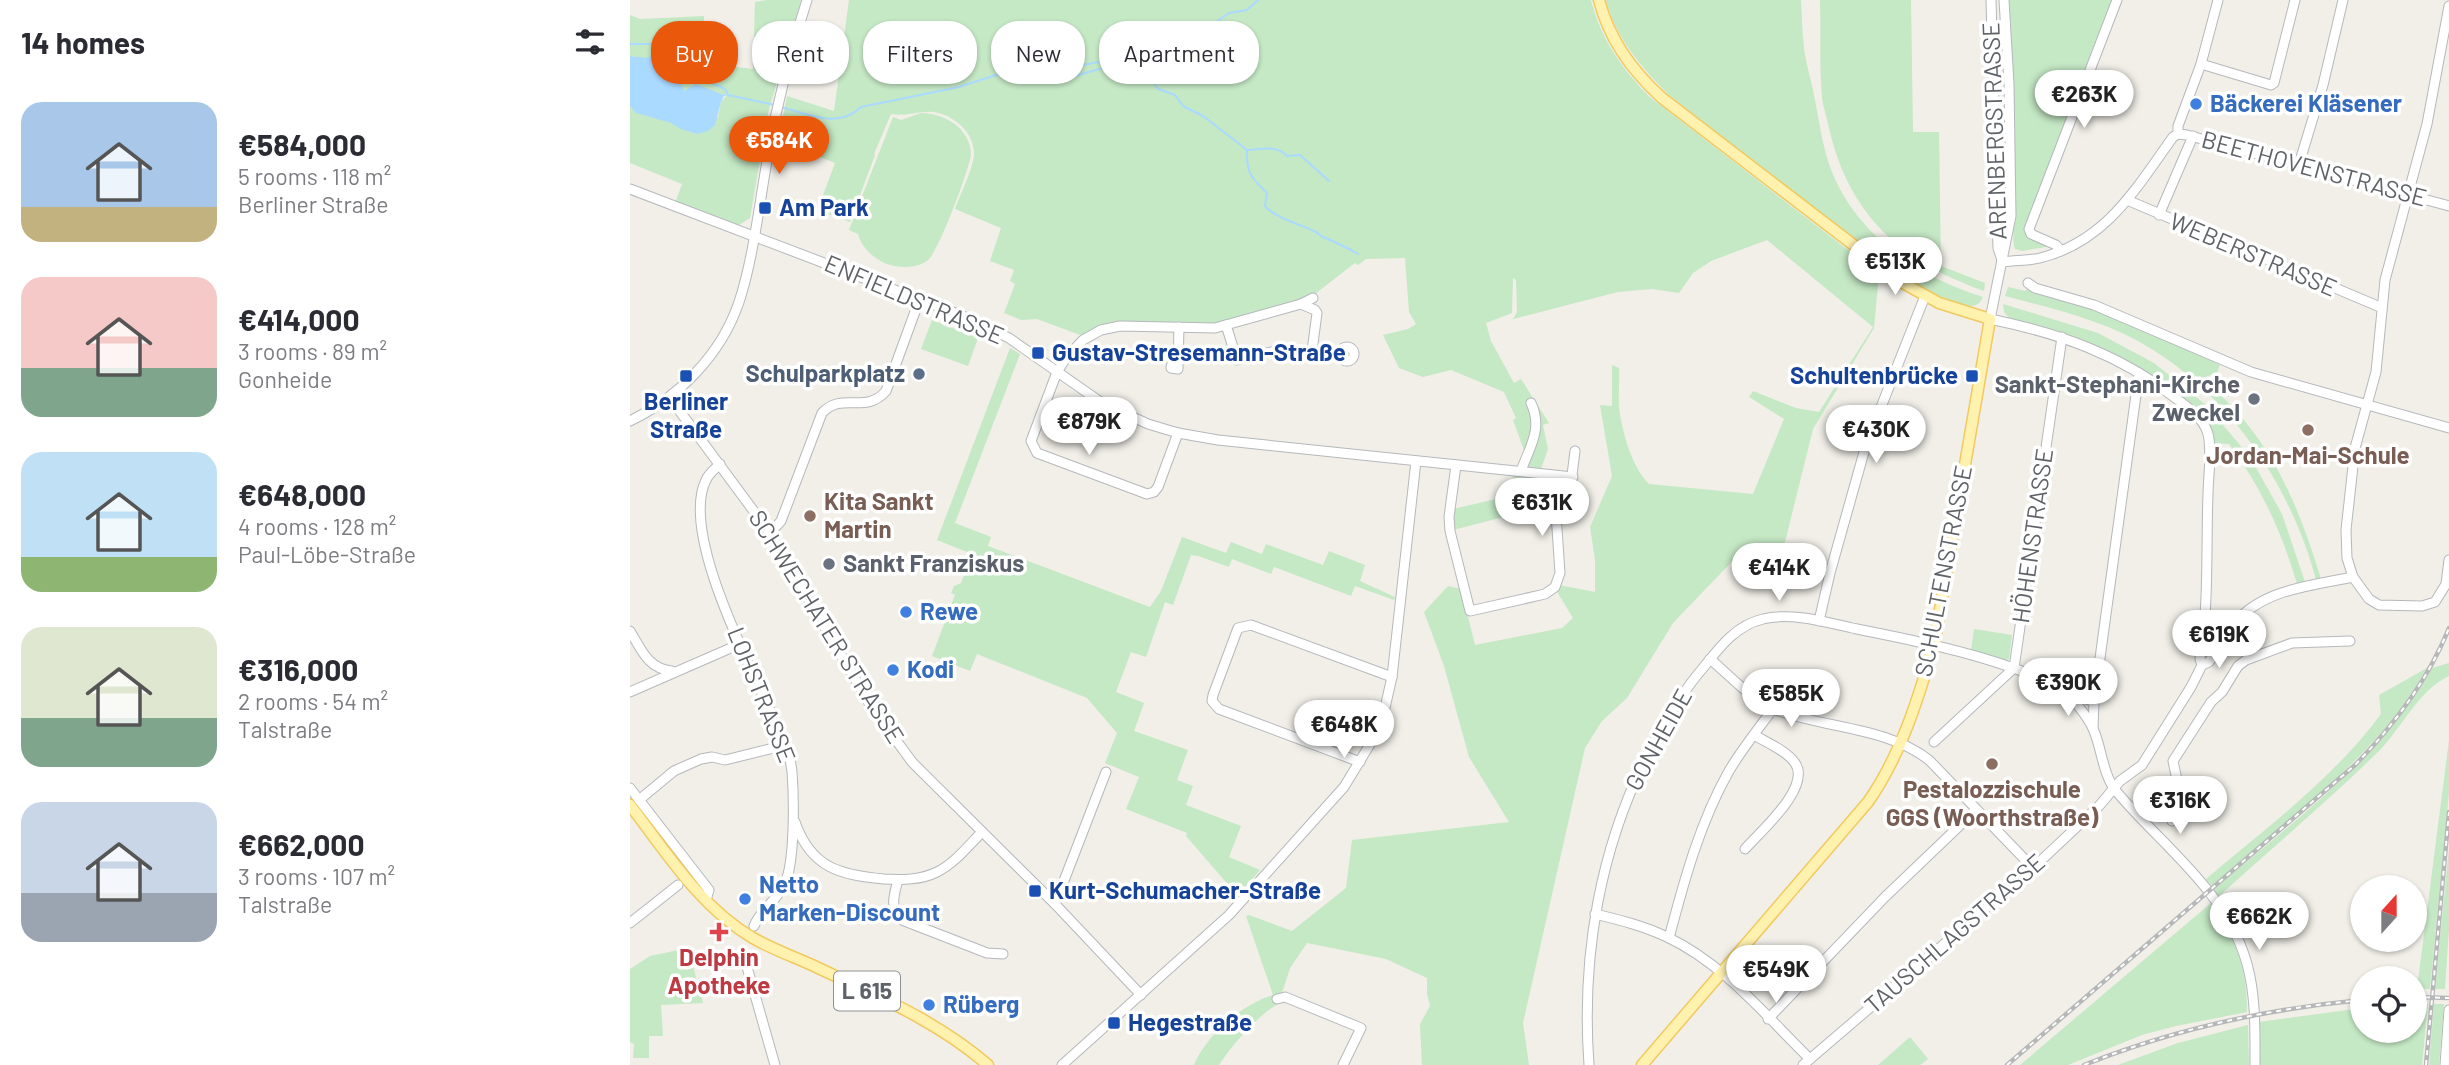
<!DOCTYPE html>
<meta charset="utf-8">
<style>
body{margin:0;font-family:Barlow,sans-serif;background:#f7f7f7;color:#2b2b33;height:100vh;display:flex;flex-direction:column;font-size:26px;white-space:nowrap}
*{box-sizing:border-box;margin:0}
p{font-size:23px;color:#7c7c81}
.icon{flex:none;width:38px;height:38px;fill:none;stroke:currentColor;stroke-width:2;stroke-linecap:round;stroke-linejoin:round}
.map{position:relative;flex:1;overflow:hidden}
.details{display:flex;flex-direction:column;background:#fff;width:630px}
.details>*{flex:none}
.top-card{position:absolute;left:21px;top:21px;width:665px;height:63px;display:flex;gap:14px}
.needle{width:46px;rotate:21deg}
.fabs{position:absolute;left:1720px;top:875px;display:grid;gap:14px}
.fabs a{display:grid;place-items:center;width:77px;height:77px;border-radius:50%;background:#fff;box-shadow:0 2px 5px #0004;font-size:35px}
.price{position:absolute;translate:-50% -60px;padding:0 16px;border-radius:24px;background:#fff;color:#222;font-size:23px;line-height:46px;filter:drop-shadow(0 2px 4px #0008)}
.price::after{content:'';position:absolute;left:50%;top:42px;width:21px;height:16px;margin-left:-10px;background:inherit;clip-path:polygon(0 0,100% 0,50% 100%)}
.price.active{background:#ea580c;color:#fff}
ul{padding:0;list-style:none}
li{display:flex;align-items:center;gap:21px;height:175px;padding:0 21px}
li span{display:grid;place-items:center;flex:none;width:196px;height:140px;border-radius:21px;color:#555}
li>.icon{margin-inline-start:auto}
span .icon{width:84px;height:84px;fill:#fffc;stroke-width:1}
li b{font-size:30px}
h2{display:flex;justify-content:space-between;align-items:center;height:84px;padding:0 21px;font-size:30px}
.chip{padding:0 24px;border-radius:28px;background:#fff;box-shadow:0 2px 5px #0004;font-size:24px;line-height:63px}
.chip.active{background:#ea580c;color:#fff}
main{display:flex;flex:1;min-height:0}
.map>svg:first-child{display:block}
.green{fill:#c5e8c5}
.water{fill:#aadaff}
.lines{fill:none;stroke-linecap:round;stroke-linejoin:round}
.stream{stroke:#aadaff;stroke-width:2}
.minor-casing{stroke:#b5b8bc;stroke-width:11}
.major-casing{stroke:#f2c960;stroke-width:13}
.minor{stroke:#fff;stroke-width:9}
.major{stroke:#fff2af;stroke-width:10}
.rail-casing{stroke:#b6b7b8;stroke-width:4.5}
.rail{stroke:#fff;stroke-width:2;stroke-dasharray:5;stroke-linecap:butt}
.shop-dot{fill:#3f7fe0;stroke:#fff;stroke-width:2.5}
.transit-dot{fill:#1a4fb4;stroke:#fff;stroke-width:2.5}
.service-dot{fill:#5c6f8a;stroke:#fff;stroke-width:2.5}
.worship-dot{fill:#6b7280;stroke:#fff;stroke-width:2.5}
.education-dot{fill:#8d6e63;stroke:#fff;stroke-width:2.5}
.health-dot{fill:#e0444e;stroke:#fff;stroke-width:2.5}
.labels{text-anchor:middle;stroke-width:7;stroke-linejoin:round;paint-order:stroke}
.shield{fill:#fff;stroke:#8f9295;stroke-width:2}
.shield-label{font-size:23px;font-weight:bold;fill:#5f6368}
.shop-label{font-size:24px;font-weight:bold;fill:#366cbe;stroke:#fff;text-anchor:start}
.street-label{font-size:24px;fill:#5f6368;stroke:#fff}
.transit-label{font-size:24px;font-weight:bold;fill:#164399;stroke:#fff;text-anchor:start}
.service-label{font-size:24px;font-weight:bold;fill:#4e5e75;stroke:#fff;text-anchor:end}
.worship-label{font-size:24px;font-weight:bold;fill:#5b616d;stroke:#fff;text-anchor:end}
.education-label{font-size:24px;font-weight:bold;fill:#785e54;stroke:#fff}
.health-label{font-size:24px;font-weight:bold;fill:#be3a42;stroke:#fff}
</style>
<main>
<section class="details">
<h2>14 homes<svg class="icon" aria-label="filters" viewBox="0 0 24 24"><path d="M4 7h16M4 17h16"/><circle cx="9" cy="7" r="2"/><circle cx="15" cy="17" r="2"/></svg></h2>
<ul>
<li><span style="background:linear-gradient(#a9c7e8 75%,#c2b280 0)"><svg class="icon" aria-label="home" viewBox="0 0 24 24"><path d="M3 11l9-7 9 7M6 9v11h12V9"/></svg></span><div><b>€584,000</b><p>5 rooms · 118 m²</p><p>Berliner Straße</p></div></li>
<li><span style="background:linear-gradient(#f6c9c9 65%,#7fa58c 0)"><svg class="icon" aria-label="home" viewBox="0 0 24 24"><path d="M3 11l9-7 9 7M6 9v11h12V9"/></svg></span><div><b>€414,000</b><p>3 rooms · 89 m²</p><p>Gonheide</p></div></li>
<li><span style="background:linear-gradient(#bfe0f5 75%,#8fb573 0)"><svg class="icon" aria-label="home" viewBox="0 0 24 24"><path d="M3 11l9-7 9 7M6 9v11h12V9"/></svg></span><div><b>€648,000</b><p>4 rooms · 128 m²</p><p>Paul-Löbe-Straße</p></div></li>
<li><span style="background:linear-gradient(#dfe7d0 65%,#7fa58c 0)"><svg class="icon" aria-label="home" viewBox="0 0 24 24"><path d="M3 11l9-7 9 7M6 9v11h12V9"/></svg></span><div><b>€316,000</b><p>2 rooms · 54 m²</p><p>Talstraße</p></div></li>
<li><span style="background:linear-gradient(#c9d6e8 65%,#9aa5b1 0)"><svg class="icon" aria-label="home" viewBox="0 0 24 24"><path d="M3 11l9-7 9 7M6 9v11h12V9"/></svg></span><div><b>€662,000</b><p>3 rooms · 107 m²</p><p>Talstraße</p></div></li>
</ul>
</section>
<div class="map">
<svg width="1819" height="1065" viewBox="0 0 1819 1065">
<rect width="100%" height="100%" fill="#f1efe8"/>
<!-- green -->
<g class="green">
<path d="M137,0H171L138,113L120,218L109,225L45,203L52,184L0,163V106C12,118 26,116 41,123C50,127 57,131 67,134L88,117L91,102L97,95C79,93 72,82 54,91C45,71 20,59 0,56V15L10,19L74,16V40L85,42L84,60L90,65L123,69L125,2Z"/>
<path d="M219,0H961C970,38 994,72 1021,98L1249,274L1244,328L1183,429L1150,562L1120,560L1122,550L1114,549L1043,623L997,698L972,721L955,748L893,1023L899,1065H792L790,1024L800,1006L797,994V978L756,959L677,943L660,968L652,993L657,1000C634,1007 602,1045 589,1065H564C576,1035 613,1004 643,995L616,916L619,915L662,931L716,888L722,840L879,822L839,757L814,666L794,612L818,586L831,589L845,645L932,628L943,618L926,590L929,585L965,592V560L960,527L982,476L970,405L982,406V365L989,368C990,381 988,394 989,407C992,431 1001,466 1019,484L1123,494L1154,419L1119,397L1123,391L1166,408L1189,412L1243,327L1137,240L1081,261L1063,273L1049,293L1022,289L988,292L883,319L887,312L886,280L883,278L882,313L856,323L861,341L884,383L891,379L919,423L913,425L918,449L911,469L889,466L895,453L883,420L886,418L874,392L821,370L793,377L769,368L753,335L778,329L786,324L779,312L775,258L736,259L728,265L725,263L681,297L584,325L490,322L465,328L453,336L407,319L391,320L374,313L385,284L380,281L384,270L360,261L371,228L325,209C330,195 345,165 344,152C343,131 323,115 304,112C289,110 276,117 261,114L244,154L245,155L220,222L198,214L199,210L189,206L205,163L171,149L177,132L160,122L152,121L157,96L204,111Z"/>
<path d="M976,0H1171C1172,16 1172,32 1174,48C1176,64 1181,79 1184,95C1189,120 1192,144 1200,167C1225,234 1288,277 1353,297C1351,301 1350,303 1346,305C1327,313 1273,275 1257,265L1039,95C1012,68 986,39 976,0Z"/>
<path d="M1190,0H1281L1283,132H1309L1311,266L1355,283L1354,291C1272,262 1219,216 1199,128C1197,118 1193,107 1192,97C1189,65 1191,32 1190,0Z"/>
<path d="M1379,0H1483L1396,229L1397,236L1422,246L1392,251L1385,249C1381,240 1385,208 1385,196C1384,131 1383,65 1379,0Z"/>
<path d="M291,113C315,113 341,129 341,155C338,172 309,251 298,260C287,269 270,268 257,264C243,258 232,248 228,234L219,230L263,117L271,120Z"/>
<path d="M1378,287L1395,291L1397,289L1447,302L1511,328L1590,365L1586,375H1580L1577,383C1640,436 1668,503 1691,579L1686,580C1662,488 1602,398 1520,348C1476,321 1424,309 1375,296Z"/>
<path d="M1373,304L1468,333L1524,363L1577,406L1620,457L1652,514L1675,582L1667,584C1652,532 1631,487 1599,444L1583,443L1579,426L1482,354L1451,340L1380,319L1374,312Z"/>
<path d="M302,320L348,338L338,366L291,349Z"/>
<path d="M380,348L390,354L325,523L361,537L358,546L520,607L531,591L552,537L596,553L601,542L632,554L636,544L693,565L699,551L735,565L730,581L765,597L764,600L725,586L721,596L644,567L641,574L602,559L599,567L568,556L561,555L543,605L535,602L516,657L501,652L486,692L514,703L504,731L558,750L547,780L563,786L556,805L611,826L599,857L630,870L608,896L556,836L557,833L496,809L509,777L475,763L487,733L457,698L347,654L340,671L302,656L325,595L321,593L324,586L331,583L342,554L307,540Z"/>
<path d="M884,475L907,478L893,512L823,530V509L875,497Z"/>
<path d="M1344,629L1382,635L1379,659L1376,660L1341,650Z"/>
<path d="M1819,663V676C1789,690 1772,727 1750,750C1698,801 1642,848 1588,897L1584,889C1663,822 1750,759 1802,668Z"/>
<path d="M1797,668C1783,691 1768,714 1750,734C1700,790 1639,837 1582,886L1576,879C1636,828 1704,778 1751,714L1749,695Z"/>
<path d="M1819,740V793L1800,989H1787Z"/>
<path d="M1819,848V929L1815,989H1805Z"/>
<path d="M1581,903C1606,942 1617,965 1617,1012L1546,1026L1512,1035L1438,1065H1390Z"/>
<path d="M58,948L73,1003L31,1005L33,1036H19V1058H3L4,1044L0,1042V969L20,956Z"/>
<path d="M1798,1004L1792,1065H1630L1629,1022L1732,1008V1031H1785V1005Z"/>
<path d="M1804,1004H1814L1809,1065H1799Z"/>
<path d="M1618,1025L1619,1065H1488L1548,1043Z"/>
<path d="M1280,1037L1298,1059L1290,1065H1248Z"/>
</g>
<!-- water -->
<path class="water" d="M0,56L17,58L21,56L28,57L30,61L26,64L40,74L43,70L49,75L54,91L66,84L91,94L99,95L94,96L91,102L85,125L78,131L67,134L51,129L41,123L6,113L0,106Z"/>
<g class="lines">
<!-- stream -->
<g class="stream">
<path d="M0,44H26L36,61L43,66L95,89L98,95L145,105"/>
<path d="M421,83L483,65L497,64L510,72V76L520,77L528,89L545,95L553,106L573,116L617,150C616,172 621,178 637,193L635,206C645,218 669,224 684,231C685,231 691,236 693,237C705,242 716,247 728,254"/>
<path d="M150,107C178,113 207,130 231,107L329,87L375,72L394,80L420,83L427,70L469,62L504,47L521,44L541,30L580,26L599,13L617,10L628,0"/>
<path d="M619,150C632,149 647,145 657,156L670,155L699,181"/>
</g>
<!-- minor casing -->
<g class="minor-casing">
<g id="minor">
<path d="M1361,0L1368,248L1372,260"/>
<path d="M1374,0L1379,84L1381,216L1360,319C1428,333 1489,354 1544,397C1556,406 1572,417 1577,431C1583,446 1578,478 1578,494C1576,549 1579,605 1570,659L1572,665"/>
<path d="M1819,6L1797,124L1755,280L1746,372L1725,448L1716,530L1717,558L1723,577L1739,599L1749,605L1792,606L1805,602L1816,584L1819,560"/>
<path d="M1571,64L1641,85L1644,83L1665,0"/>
<path d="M1548,134L1557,135L1819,206"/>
<path d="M1669,164L1693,85L1713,0"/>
<path d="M0,189L333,316L379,338L472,403L518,424L548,433L588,440L943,477"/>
<path d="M1497,200L1750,307"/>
<path d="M1529,215L1563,136"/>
<path d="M1431,251L1426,245L1401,234L1399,229L1487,0"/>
<path d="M1373,262C1385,260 1398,261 1410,258C1477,241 1506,188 1543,137L1548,134V126L1571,64L1588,0"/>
<path d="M1398,283L1405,288L1464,305L1621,372L1819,428"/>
<path d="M671,304L685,310L687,313L682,351"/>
<path d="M596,325L607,360L650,350L711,355"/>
<circle cx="717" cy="354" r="7"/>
<path d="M548,354H544L541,368L548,369L549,327"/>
<path d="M40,398L140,533L239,703L282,762L425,904L511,995"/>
<path d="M0,421C49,397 91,355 109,302C124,257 130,197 139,150C148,99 161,49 177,0"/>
<path d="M548,433L528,487L524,492L517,494L407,453L401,441L427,372L436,358L453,340L471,330L490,326L585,328L671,304L683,298"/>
<path d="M90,464C85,469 79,473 76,480C51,530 114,653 136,702C146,724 160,748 162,772C164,797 165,862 155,883C148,900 130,910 124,926"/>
<path d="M826,465L819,517L820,531L840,611L915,594L925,587L930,573L926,514L940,491L945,451"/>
<path d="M891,471C900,446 913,429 901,403"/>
<path d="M140,533L151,521L192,413C213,391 235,415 256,391L290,298"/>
<path d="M1189,621L1200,573L1236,445L1295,296"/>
<path d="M1574,623L1599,631"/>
<path d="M0,631C11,649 18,669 42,671"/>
<path d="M1080,659C1098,674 1123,701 1144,709C1195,729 1255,726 1299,760L1403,868"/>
<path d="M0,692L110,644"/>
<path d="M1437,692C1446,704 1459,717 1464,731C1472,750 1473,775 1486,791C1532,846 1597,891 1617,964C1626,996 1625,1032 1625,1065"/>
<path d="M1464,702L1509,373"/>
<path d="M1304,742L1384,668L1432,337"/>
<path d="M730,762L589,709L582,701L583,695L608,628L621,625L762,677"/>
<path d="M0,788L79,890L76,900"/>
<path d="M1550,794L1540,804L1542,821L1558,806L1550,794L1543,761L1581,702L1592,692L1608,666L1616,660L1662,643L1720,641"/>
<path d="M9,800L44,771L71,759L82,757L95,760L156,745"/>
<path d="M165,822C181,868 210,875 254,879C272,880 291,880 307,872C325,863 338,846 352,832"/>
<path d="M1115,849C1130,832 1182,787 1165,763C1157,751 1136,742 1124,735"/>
<path d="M268,880C264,895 259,908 272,920L357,953L373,954"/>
<path d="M425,904L476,772"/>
<path d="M965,914C990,920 1014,926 1037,937C1093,963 1136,1016 1180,1059"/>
<path d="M0,923L48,885"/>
<path d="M1039,938C1054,881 1070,822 1099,771C1112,749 1128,729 1143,709"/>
<path d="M113,953L145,1065"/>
<path d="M647,999L655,997L731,1028L713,1065"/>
<path d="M1138,1019L1255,897L1346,810"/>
<path d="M432,1065L599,915L714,787L745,736L754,712L762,677L786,461"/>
<path d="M959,1065C951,955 970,846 1021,748C1036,720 1052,692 1073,668C1089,648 1106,625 1133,619C1161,612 1195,622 1222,628C1277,639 1333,650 1386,669C1412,678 1438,691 1464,702L1463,728"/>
<path d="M1173,1065L1403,868L1469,806L1490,781L1512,765L1561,687L1572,665L1579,662C1587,650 1594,637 1603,625C1632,589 1680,586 1723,577"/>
<path d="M1815,1065L1819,1010"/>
</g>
</g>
<!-- major casing -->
<g class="major-casing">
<g id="major">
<path d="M969,0C979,39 1002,71 1032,98L1273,283L1309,303L1360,319L1304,645C1288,699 1271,755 1238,802L1012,1065"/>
<path d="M0,805C36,852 71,908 123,938C142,949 162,956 182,965C243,994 306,1020 358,1065"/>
</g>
</g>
<!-- minor -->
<use href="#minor" class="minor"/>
<!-- major -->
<use href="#major" class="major"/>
<!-- rail casing -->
<g class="rail-casing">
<g id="rail">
<path d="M1785,997L1819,998"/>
<path d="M1377,1065L1725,765C1764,725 1798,680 1819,628"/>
<path d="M1454,1065C1544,1029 1636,1009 1732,1000"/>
<path d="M1796,1065L1819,812"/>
</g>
</g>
<!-- rail -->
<use href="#rail" class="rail"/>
</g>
<!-- markers -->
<g class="shop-dot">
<circle cx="1566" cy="104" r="7"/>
<circle cx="276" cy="612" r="7"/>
<circle cx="263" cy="670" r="7"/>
<circle cx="115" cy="899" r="7"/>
<circle cx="299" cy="1005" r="7"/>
</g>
<g class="transit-dot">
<rect x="128" y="201" width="14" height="14" rx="3.5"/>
<rect x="401" y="346" width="14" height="14" rx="3.5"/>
<rect x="49" y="369" width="14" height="14" rx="3.5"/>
<rect x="1335" y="369" width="14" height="14" rx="3.5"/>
<rect x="398" y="884" width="14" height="14" rx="3.5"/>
<rect x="477" y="1016" width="14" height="14" rx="3.5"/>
</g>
<circle class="service-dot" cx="289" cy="374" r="7"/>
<g class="worship-dot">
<circle cx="1624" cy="399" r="7"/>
<circle cx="199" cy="564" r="7"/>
</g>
<g class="education-dot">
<circle cx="1678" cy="430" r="7"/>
<circle cx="180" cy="516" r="7"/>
<circle cx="1362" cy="764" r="7"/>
</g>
<path class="health-dot" d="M85.5 921.5h7v7h7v7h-7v7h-7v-7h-7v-7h7z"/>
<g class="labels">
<!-- shield labels -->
<rect class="shield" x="204" y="971.5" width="66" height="39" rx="5"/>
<g class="shield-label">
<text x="237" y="999">L 615</text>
</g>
<!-- shop labels -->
<g class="shop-label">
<text x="1580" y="112">Bäckerei Kläsener</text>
<text x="290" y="620">Rewe</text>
<text x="277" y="678">Kodi</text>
<text x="129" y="893">Netto<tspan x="129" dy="28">Marken-Discount</tspan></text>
<text x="313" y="1013">Rüberg</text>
</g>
<!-- street labels -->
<g class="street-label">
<text transform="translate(1365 131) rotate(-92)" y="8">ARENBERGSTRASSE</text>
<text transform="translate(1684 169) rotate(15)" y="8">BEETHOVENSTRASSE</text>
<text transform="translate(1623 255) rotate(23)" y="8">WEBERSTRASSE</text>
<text transform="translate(284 300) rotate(23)" y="8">ENFIELDSTRASSE</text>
<text transform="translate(1403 536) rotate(-82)" y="8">HÖHENSTRASSE</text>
<text transform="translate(1314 571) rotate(-79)" y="8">SCHULTENSTRASSE</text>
<text transform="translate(196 627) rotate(58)" y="8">SCHWECHATER STRASSE</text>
<text transform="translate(131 695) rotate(68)" y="8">LOHSTRASSE</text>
<text transform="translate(1029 740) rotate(-61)" y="8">GONHEIDE</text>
<text transform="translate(1325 934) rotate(-41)" y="8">TAUSCHLAGSTRASSE</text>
</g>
<!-- transit labels -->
<g class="transit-label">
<text x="149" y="216">Am Park</text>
<text x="422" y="361">Gustav-Stresemann-Straße</text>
<text x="1328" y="384" text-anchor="end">Schultenbrücke</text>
<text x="56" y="410" text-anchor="middle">Berliner<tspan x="56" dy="28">Straße</tspan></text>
<text x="419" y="899">Kurt-Schumacher-Straße</text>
<text x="498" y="1031">Hegestraße</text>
</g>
<!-- service labels -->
<g class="service-label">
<text x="275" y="382">Schulparkplatz</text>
</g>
<!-- worship labels -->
<g class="worship-label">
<text x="1610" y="393">Sankt-Stephani-Kirche<tspan x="1610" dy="28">Zweckel</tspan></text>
<text x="213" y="572" text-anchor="start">Sankt Franziskus</text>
</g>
<!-- education labels -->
<g class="education-label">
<text x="1678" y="464">Jordan-Mai-Schule</text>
<text x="194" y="510" text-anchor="start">Kita Sankt<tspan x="194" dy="28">Martin</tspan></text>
<text x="1362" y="798">Pestalozzischule<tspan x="1362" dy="28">GGS (Woorthstraße)</tspan></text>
</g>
<!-- health labels -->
<g class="health-label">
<text x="89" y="966">Delphin<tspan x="89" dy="28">Apotheke</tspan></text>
</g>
</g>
</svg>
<div class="fabs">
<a><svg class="needle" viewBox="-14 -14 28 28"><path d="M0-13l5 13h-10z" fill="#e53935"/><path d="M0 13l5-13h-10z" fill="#7c7c81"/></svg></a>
<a><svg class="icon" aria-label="locate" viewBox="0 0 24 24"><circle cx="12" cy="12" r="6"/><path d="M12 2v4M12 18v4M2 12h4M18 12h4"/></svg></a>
</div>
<b class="price" style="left:1454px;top:130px">€263K</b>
<b class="price active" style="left:149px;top:176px">€584K</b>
<b class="price" style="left:1265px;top:297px">€513K</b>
<b class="price" style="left:459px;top:457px">€879K</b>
<b class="price" style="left:1246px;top:465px">€430K</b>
<b class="price" style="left:912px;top:538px">€631K</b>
<b class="price" style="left:1149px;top:603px">€414K</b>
<b class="price" style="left:1589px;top:670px">€619K</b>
<b class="price" style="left:1438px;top:718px">€390K</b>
<b class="price" style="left:1161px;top:729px">€585K</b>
<b class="price" style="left:714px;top:760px">€648K</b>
<b class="price" style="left:1550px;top:836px">€316K</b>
<b class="price" style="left:1629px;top:952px">€662K</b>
<b class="price" style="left:1146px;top:1005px">€549K</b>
<div class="top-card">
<a class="chip active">Buy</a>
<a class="chip">Rent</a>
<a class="chip">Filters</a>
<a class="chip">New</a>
<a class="chip">Apartment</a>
</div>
</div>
</main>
